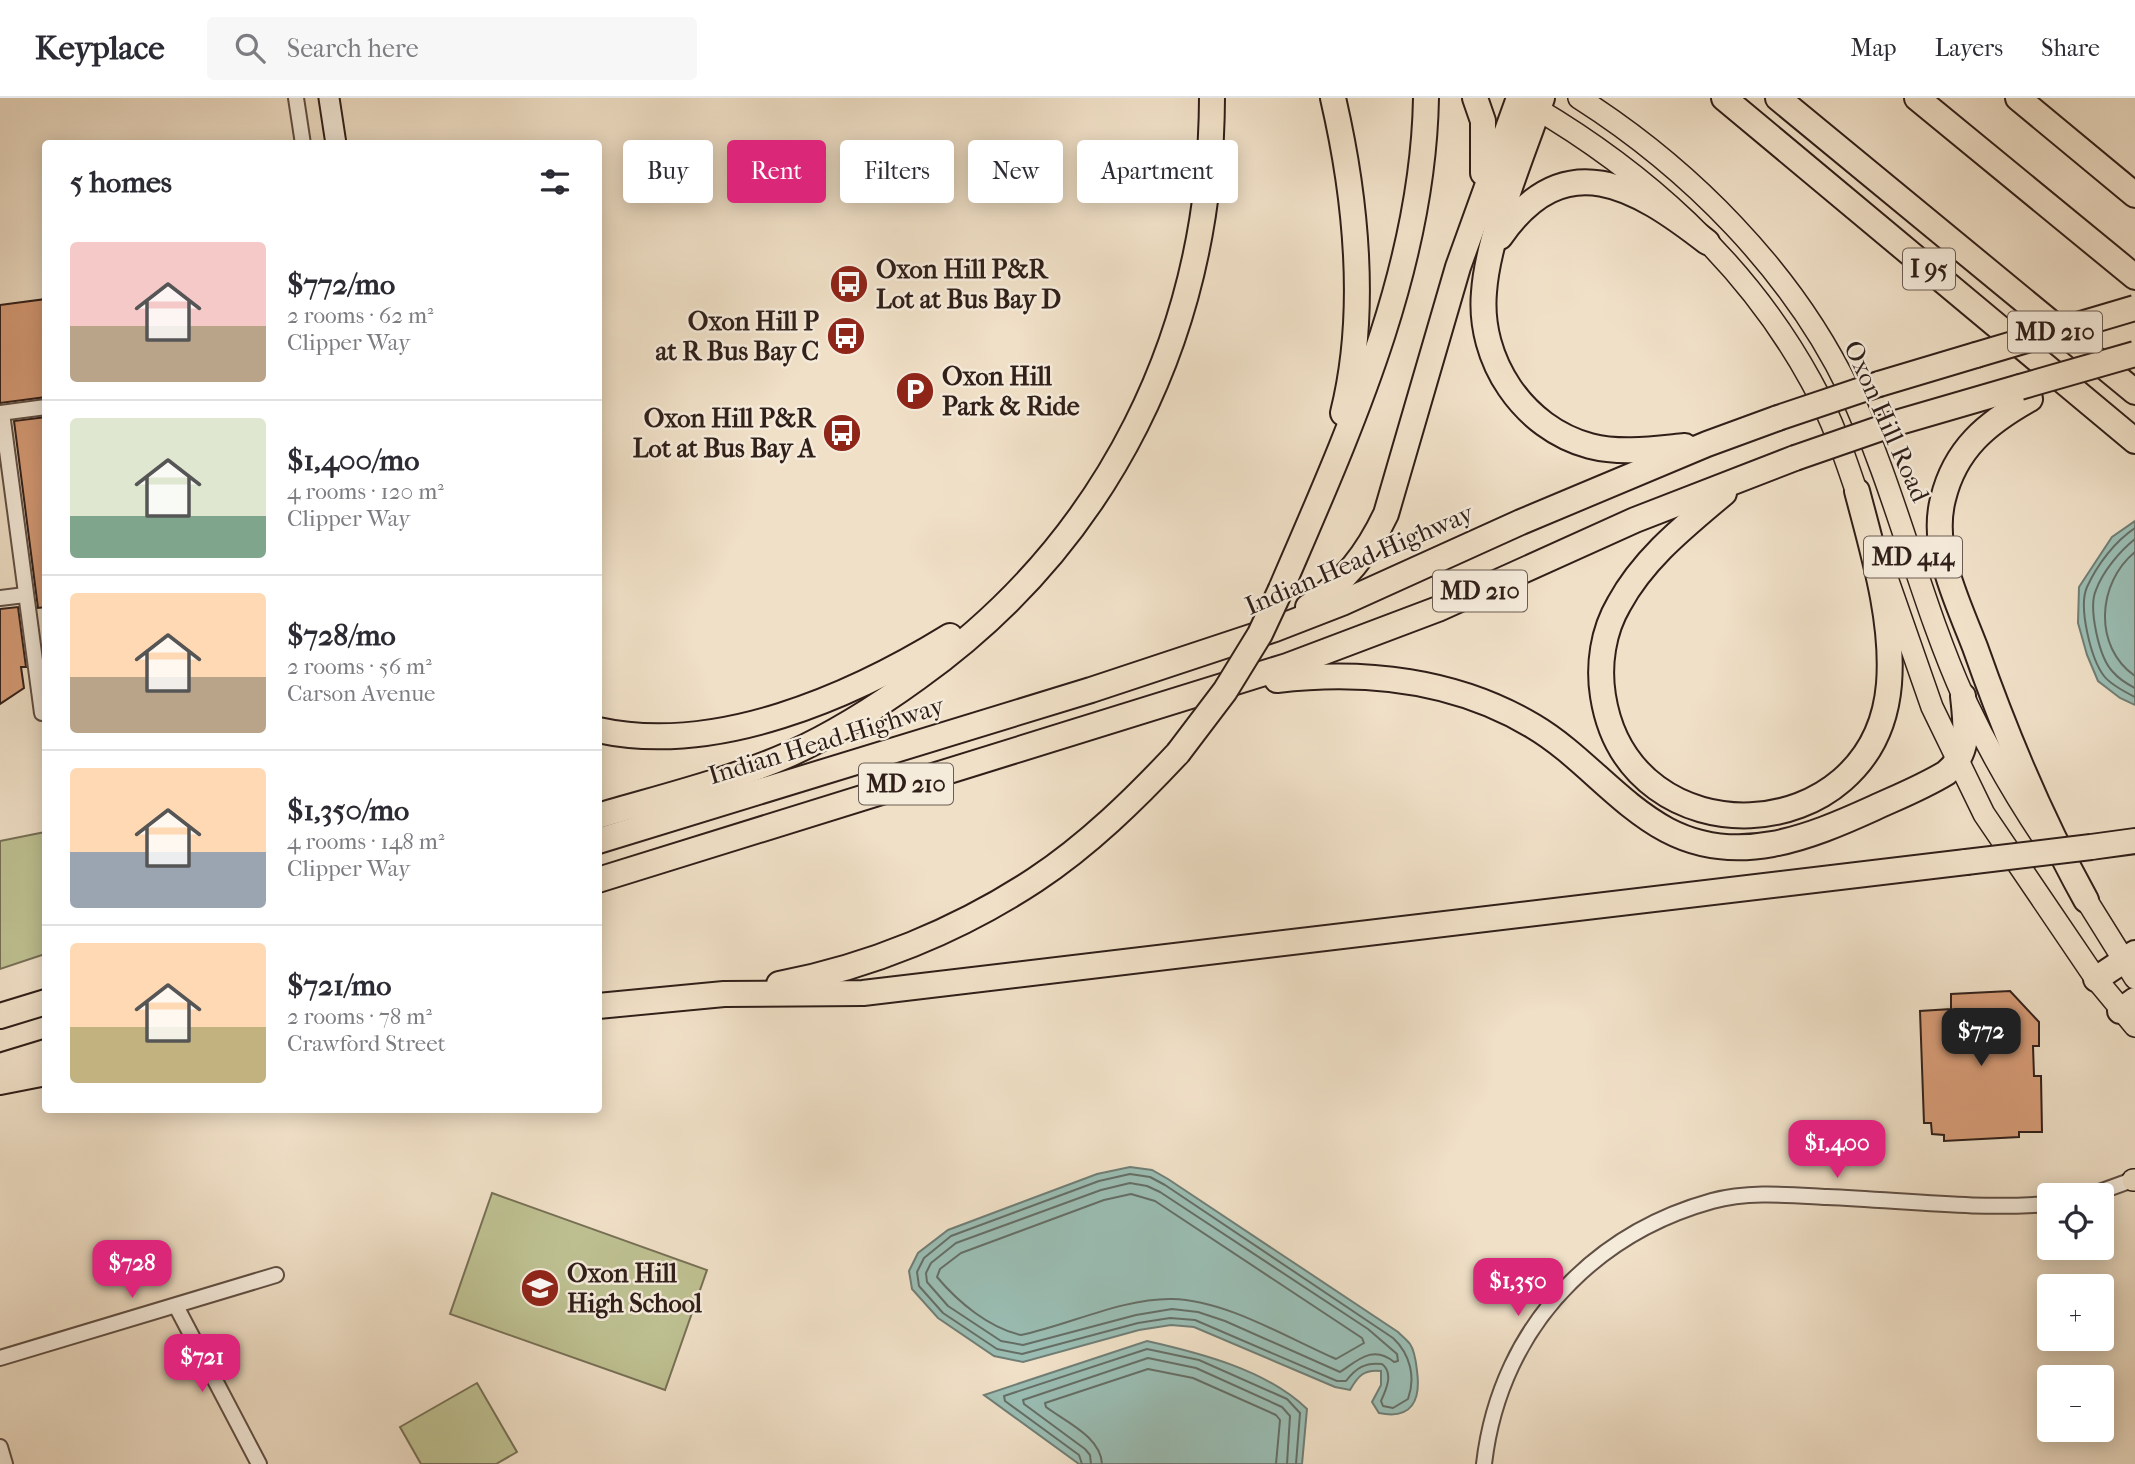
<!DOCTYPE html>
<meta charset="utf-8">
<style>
body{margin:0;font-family:"IM FELL French Canon",serif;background:#f7f7f7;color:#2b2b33;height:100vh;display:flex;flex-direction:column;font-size:26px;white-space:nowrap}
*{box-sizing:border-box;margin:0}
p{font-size:23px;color:#7c7c81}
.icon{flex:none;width:38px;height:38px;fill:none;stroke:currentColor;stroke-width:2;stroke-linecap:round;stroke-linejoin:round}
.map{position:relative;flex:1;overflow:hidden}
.details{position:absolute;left:42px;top:42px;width:560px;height:973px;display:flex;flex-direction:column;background:#fff;border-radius:7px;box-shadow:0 4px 18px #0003}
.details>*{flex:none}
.guide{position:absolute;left:623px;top:42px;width:665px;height:63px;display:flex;gap:14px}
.tools{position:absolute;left:2037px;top:1085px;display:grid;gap:14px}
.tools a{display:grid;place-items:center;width:77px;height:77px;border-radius:7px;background:#fff;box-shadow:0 4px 18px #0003;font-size:35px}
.price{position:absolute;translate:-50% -60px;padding:0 16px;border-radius:14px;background:#db2777;color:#fff;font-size:23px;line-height:46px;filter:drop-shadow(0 2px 4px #0008)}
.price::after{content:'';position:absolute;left:50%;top:42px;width:21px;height:16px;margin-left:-10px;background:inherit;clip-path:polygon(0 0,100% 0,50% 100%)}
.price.on{background:#222;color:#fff}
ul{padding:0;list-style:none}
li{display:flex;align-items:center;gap:21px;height:175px;padding:0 28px}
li+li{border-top:2px solid #e1e1e2}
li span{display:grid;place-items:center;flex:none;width:196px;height:140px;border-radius:7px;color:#555}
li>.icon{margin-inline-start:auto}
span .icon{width:84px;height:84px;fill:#fffc;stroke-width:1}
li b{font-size:30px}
h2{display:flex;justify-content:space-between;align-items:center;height:84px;padding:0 28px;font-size:30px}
.pill{padding:0 24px;border-radius:7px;background:#fff;box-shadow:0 4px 18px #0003;font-size:24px;line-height:63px}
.pill.on{background:#db2777;color:#fff}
header{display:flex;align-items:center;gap:42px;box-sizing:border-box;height:98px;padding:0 35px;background:#fff;border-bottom:2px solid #e1e1e2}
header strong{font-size:33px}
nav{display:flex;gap:38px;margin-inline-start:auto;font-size:24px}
.search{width:490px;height:63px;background:#f7f7f7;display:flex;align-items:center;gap:18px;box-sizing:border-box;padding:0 24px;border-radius:7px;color:#7c7c81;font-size:26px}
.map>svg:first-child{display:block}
.green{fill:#bec192;stroke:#777056;stroke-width:2}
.water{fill:#9abdb3;stroke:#707e75;stroke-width:2}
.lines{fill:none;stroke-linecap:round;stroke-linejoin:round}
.shore{stroke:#656e66;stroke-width:2}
.building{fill:#d79c77;stroke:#301f19;stroke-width:2}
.street-casing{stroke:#604f44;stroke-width:18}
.secondary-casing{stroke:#301f19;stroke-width:23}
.primary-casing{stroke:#301f19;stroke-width:24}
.highway-casing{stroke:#301f19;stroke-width:28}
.street{stroke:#f5ebdb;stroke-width:14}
.secondary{stroke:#f5ebdb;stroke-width:19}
.primary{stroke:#f0e0c7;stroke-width:21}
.highway{stroke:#f0e0c7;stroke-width:24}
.highway-bridge-casing{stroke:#301f19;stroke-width:28;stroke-linecap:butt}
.highway-bridge{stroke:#f0e0c7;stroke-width:24}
.labels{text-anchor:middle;stroke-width:5;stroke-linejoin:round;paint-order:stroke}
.shield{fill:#f5ebdb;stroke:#6b5c53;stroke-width:2}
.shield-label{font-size:24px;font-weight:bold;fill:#301f19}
.poi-label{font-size:26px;font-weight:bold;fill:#301f19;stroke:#f5ebdb;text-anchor:start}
.street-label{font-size:26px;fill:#301f19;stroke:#f5ebdb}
</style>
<header>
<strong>Keyplace</strong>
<div class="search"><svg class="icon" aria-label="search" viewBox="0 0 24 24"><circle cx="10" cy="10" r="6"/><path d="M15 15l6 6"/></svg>Search here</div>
<nav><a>Map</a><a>Layers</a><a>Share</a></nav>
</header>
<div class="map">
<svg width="2135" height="1366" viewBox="0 0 2135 1366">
<rect width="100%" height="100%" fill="#f0e0c7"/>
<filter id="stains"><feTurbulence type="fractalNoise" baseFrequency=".00286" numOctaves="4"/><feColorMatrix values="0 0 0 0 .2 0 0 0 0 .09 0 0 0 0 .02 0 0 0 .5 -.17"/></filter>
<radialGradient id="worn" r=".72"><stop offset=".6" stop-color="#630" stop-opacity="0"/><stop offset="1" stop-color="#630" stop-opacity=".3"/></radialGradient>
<!-- green -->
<g class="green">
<path d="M45,734V856L0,871V743Z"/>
<path d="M492,1095L707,1172L665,1292L450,1216Z"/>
<path d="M477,1285L517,1354L496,1366H421L400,1329Z"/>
</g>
<!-- water -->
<g class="water">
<path d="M2135,423V607L2120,600L2098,583L2087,557L2078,525L2079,489L2112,439Z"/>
<path d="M1130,1069L1152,1072L1168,1081L1398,1234C1402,1238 1407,1242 1410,1246C1415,1253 1416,1264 1417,1273C1421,1302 1412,1322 1379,1315L1372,1304L1381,1287V1273C1364,1271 1358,1278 1350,1292L1335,1289L1194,1229L1171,1227L1139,1232L1023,1264L994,1258L938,1220L912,1191L909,1173L918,1155L948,1132L1097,1076Z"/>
<path d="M1147,1243C1200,1255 1267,1272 1307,1311L1302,1366H1079L984,1297Z"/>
</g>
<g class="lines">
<!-- shore -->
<g class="shore">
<path d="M2135,430C2115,443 2097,467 2087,489C2078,509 2091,561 2104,578C2111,587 2125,594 2135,599"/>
<path d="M2135,441C2120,453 2103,473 2096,492C2088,510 2099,560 2113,574C2119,581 2127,586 2135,590"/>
<path d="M2135,454C2097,485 2093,549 2135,578"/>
<path d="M1130,1076L1150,1079L1165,1087L1393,1240C1410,1256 1416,1279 1408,1301L1393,1310L1383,1308L1381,1303C1386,1292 1394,1275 1382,1266C1365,1264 1356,1270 1346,1283H1337L1195,1222L1170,1220L1138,1225L1022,1256L997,1251L943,1215L919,1188L917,1174L924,1160L951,1138L1099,1083Z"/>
<path d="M1130,1085L1147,1088L1160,1094L1368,1231L1397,1256L1398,1263L1394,1264C1373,1246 1357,1263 1340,1274L1225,1223L1198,1214L1172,1211L1136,1217L1023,1247L1001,1243L948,1208L927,1184L926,1175L931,1165L956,1145L1101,1092Z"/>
<path d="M1131,1096L1155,1103L1362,1240L1364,1245L1336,1261C1287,1240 1226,1202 1172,1201C1123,1200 1069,1227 1021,1237C989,1230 958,1204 937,1179L940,1171L961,1155L1104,1102Z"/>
<path d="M1082,1366L1079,1357L1005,1303L1004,1298L1147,1251L1199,1262L1287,1301L1300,1315L1296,1366"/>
<path d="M1091,1366L1090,1357L1085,1351L1024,1306L1023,1302L1148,1260L1196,1270L1282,1309L1290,1318L1287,1366"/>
<path d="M1102,1366C1101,1339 1066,1324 1046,1309L1045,1305L1148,1271L1193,1280L1276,1317L1280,1322L1276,1366"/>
</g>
</g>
<!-- building -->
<g class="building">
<path d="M46,201V299L0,305V207Z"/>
<path d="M46,319V509L38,510L14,323Z"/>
<path d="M18,509L26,569H21L24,590L0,606V511Z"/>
<path d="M2010,893L2039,924V948H2033L2034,978H2041L2042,1034H2019V1039L1944,1043V1037L1932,1036L1931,1025H1924L1920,913L1951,911V896Z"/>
</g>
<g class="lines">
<!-- street casing -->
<g class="street-casing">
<g id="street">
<path d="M296,0L303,46"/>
<path d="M0,315L46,309"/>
<path d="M2,315L42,615"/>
<path d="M0,500L25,497"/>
<path d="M2091,1097L2135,1081"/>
<path d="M176,1208L259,1366"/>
<path d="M0,1260L276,1177"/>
<path d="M0,1349L5,1366"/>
<path d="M1484,1366C1492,1297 1521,1233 1571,1184C1610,1145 1658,1118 1712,1103C1749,1093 1789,1097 1827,1099C1902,1102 1975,1112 2049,1106"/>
</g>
</g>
<!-- secondary casing -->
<g class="secondary-casing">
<path id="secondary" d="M329,0L336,46"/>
</g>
<!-- primary casing -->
<g class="primary-casing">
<g id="primary">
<path d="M1579,0C1689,70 1792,173 1849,292C1896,392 1919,500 1964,600C1988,651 2016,700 2048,747"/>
<path d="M1525,4C1642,71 1746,164 1811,283C1833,322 1847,365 1861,407"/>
<path d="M1888,483L1932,609L1984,716L2096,881L2135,928"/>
<path d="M2077,787L2135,880"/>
<path d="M2133,1082H2135"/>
</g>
</g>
<!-- highway casing -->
<g class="highway-casing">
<g id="highway">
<path d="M1333,0C1356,99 1368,215 1343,315"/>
<path d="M1475,0L1483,23V75"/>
<path d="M1542,0C1523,56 1488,137 1484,194C1478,262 1523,330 1590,348C1621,356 1654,351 1685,348"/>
<path d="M1724,0L2135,343"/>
<path d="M1778,0L2135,294"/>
<path d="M1917,0L2135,179"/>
<path d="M2018,0L2135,97"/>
<path d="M1500,139C1565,45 1636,89 1707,144"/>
<path d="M1879,286L1976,257"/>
<path d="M2030,301C1987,325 1955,351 1943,401C1930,451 1958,504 1975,549C2006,637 2041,721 2086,802"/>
<path d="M1896,325L2020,289"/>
<path d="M1724,395C1685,428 1644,460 1619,506C1603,533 1598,567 1603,598C1629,764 1875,754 1889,586C1894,522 1873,454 1857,393"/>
<path d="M1281,491C1348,335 1423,173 1426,0"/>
<path d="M1308,509C1346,482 1366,458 1386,416L1458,169L1519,0"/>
<path d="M1277,582C1365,572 1456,582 1533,628C1582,657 1617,705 1667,732C1737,769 1808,740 1874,710C1898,699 1923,689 1946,675C1971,654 1966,628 1963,598"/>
<path d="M598,632C716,658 851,599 950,538"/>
<path d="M598,718C662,699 729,683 790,656C834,636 877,609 917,580C1109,443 1211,235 1212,0"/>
<path d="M598,743L1091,592L1275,531L1342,505L1521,424L1707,346L1778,320"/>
<path d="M2091,749L2135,743"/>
<path d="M598,782L1287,568L1438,511L1635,422L1795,360"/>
<path d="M2096,881L2135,855"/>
<path d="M779,886C869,869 959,832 1035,782C1088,747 1135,701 1178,655"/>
<path d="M598,908L724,896L863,895L1966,764"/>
<path d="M2120,913L2135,902"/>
<path d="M0,918L46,904"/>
<path d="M0,968L46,954"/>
<path d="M0,984L46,975"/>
</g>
</g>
<!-- street -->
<use href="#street" class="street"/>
<!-- secondary -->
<use href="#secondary" class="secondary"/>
<!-- primary -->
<use href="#primary" class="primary"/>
<!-- highway -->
<use href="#highway" class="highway"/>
<!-- highway-bridge casing -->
<g class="highway-bridge-casing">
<g id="highway-bridge">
<path d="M1976,257L2135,210"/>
<path d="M2020,289L2135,256"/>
<path d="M1778,320L1879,286"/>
<path d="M1795,360L1896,325"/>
<path d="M1178,655L1225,593L1260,536L1281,491"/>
<path d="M1966,764L2091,749"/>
</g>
</g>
<!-- highway-bridge -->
<use href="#highway-bridge" class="highway-bridge"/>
</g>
<!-- icons -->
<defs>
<g id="bus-disc" transform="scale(2.0125)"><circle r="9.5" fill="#8f2418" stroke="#f5ebdb"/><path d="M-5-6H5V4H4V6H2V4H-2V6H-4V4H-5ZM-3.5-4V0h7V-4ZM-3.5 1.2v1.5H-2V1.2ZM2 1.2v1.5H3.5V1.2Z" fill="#fff"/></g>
<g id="parking-disc" transform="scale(2.0125)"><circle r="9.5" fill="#8f2418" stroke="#f5ebdb"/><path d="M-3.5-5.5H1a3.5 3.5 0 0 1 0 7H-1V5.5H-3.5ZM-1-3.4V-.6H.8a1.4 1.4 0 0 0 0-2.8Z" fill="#fff"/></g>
<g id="school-disc" transform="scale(2.0125)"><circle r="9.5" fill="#8f2418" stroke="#f5ebdb"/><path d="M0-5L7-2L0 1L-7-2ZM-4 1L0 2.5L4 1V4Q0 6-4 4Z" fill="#fff"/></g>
</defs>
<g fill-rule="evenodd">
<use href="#bus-disc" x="849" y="186"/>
<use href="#bus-disc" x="846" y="238"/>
<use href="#parking-disc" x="915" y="293"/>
<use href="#bus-disc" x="842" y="335"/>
<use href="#school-disc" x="540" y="1190"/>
</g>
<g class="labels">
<!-- shield labels -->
<g class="shield">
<rect x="1903" y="150.5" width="52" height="41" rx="5"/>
<rect x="2008" y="213.5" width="94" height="41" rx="5"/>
<rect x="1864" y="438.5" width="98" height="41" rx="5"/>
<rect x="1433" y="472.5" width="94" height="41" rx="5"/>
<rect x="859" y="665.5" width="94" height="41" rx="5"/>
</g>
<g class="shield-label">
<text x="1929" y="179">I 95</text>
<text x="2055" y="242">MD 210</text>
<text x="1913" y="467">MD 414</text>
<text x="1480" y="501">MD 210</text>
<text x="906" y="694">MD 210</text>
</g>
<!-- poi labels -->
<g class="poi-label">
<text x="876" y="180">Oxon Hill P&amp;R<tspan x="876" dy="30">Lot at Bus Bay D</tspan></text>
<text x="819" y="232" text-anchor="end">Oxon Hill P<tspan x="819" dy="30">at R Bus Bay C</tspan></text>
<text x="942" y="287">Oxon Hill<tspan x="942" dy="30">Park &amp; Ride</tspan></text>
<text x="815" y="329" text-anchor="end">Oxon Hill P&amp;R<tspan x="815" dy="30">Lot at Bus Bay A</tspan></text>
<text x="567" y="1184">Oxon Hill<tspan x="567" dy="30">High School</tspan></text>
</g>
<!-- street labels -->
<g class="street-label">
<text transform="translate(1887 323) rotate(66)" y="9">Oxon Hill Road</text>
<text transform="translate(1359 461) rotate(-23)" y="9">Indian Head Highway</text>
<text transform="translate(826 642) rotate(-17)" y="9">Indian Head Highway</text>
</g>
</g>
<rect width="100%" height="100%" filter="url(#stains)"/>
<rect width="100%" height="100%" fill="url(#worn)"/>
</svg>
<div class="tools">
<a><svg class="icon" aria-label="locate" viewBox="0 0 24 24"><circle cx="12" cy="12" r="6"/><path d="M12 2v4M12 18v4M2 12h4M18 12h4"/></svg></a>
<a>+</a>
<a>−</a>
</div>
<b class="price on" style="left:1981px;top:970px">$772</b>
<b class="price" style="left:1837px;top:1082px">$1,400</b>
<b class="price" style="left:132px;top:1202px">$728</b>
<b class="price" style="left:1518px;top:1220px">$1,350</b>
<b class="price" style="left:202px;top:1296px">$721</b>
<div class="guide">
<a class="pill">Buy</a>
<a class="pill on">Rent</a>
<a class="pill">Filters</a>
<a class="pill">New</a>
<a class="pill">Apartment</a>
</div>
<section class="details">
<h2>5 homes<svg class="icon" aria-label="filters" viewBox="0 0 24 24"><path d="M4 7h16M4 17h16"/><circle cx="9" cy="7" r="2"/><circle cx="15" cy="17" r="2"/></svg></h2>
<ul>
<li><span style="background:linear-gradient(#f6c9c9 60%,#b9a48a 0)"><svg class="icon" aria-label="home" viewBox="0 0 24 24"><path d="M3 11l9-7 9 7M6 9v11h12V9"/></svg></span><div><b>$772/mo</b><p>2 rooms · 62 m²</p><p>Clipper Way</p></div></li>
<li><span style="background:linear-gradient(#dfe7d0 70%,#7fa58c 0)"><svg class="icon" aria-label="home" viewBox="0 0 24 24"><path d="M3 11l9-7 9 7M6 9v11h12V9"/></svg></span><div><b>$1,400/mo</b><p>4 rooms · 120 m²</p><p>Clipper Way</p></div></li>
<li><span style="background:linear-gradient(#ffd9b3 60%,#b9a48a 0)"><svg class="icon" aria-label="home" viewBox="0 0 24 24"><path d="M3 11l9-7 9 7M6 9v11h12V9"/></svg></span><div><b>$728/mo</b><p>2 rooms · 56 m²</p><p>Carson Avenue</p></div></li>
<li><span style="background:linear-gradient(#ffd9b3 60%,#9aa5b1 0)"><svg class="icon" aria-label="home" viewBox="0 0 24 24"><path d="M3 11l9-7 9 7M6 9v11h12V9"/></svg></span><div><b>$1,350/mo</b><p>4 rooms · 148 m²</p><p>Clipper Way</p></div></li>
<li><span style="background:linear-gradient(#ffd9b3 60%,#c2b280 0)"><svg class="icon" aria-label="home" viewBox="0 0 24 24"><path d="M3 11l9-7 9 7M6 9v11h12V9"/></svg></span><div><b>$721/mo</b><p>2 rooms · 78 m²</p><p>Crawford Street</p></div></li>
</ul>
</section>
</div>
